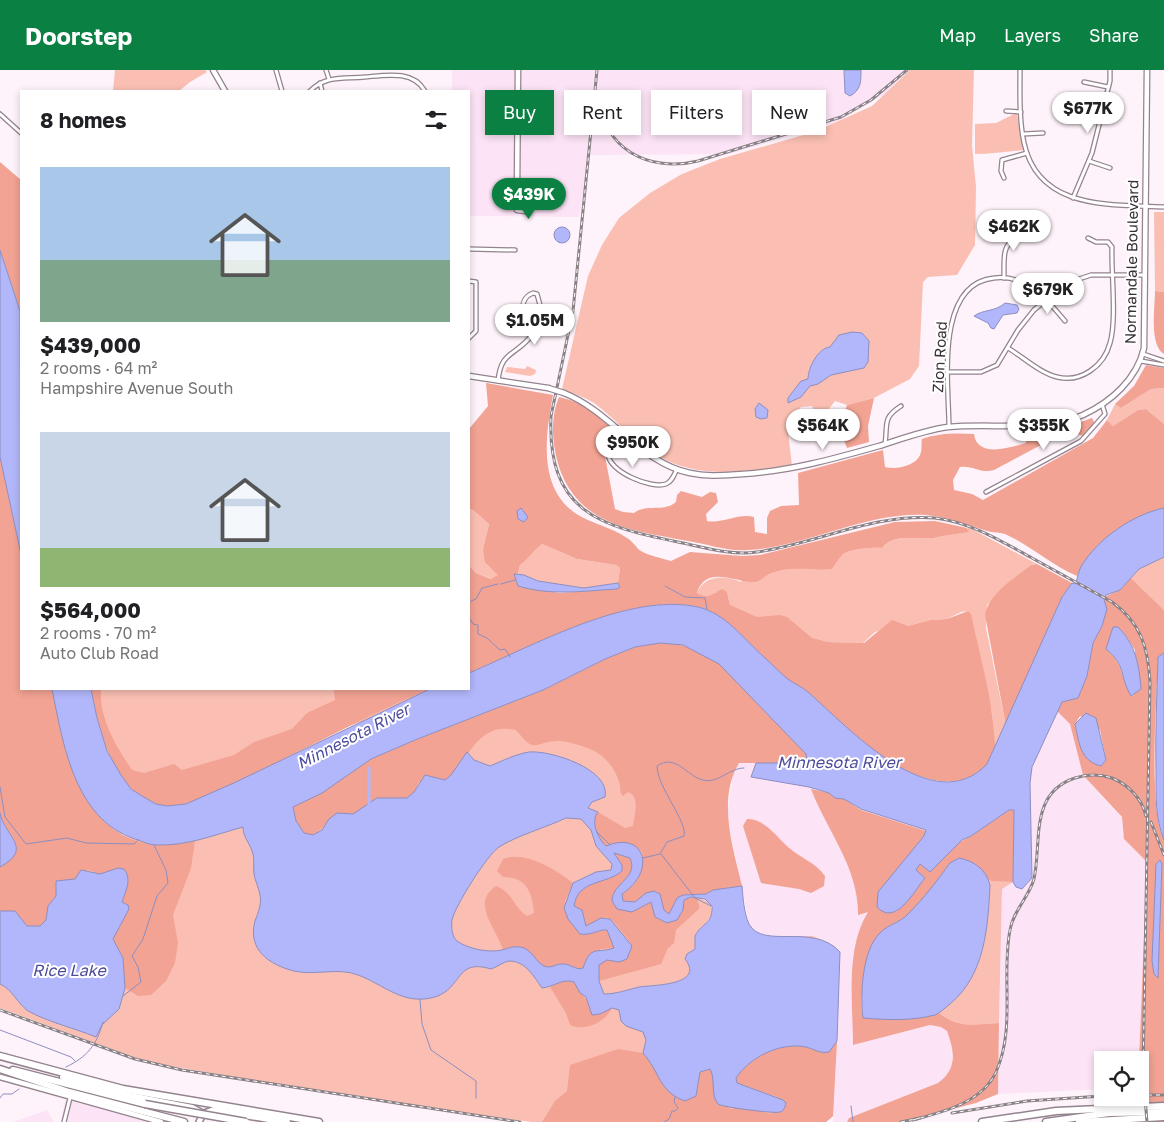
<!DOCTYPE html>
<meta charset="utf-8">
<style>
body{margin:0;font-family:"Golos Text",sans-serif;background:#f2f2f2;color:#202124;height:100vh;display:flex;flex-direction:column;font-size:19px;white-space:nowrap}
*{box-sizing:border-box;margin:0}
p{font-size:16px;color:#757577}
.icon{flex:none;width:28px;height:28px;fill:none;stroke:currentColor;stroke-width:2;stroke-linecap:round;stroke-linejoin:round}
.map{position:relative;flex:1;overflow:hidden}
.side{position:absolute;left:20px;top:20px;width:450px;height:600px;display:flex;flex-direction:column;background:#fff;border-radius:0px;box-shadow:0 2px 8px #0003}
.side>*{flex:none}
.banner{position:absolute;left:485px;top:20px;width:475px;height:45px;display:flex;gap:10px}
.buttons{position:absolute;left:1094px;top:981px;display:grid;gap:10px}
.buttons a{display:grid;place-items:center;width:55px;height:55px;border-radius:0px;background:#fff;box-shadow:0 2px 8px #0003;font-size:25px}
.price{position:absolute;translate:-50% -42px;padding:0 11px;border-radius:18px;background:#fff;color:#222;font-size:16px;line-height:32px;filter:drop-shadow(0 1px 2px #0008)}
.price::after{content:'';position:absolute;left:50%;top:30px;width:15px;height:11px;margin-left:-8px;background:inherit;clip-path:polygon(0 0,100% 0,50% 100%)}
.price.selected{background:#0b8043;color:#fff}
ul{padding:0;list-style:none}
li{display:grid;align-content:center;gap:10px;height:265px;padding:0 20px}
li span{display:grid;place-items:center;height:155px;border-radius:0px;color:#555}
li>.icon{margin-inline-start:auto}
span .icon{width:90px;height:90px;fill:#fffc;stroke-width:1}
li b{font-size:21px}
h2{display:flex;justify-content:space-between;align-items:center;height:60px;padding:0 20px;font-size:21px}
.tag{padding:0 18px;border-radius:0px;background:#fff;box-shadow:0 2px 8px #0003;font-size:18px;line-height:45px}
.tag.selected{background:#0b8043;color:#fff}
header{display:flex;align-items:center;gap:30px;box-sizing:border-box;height:70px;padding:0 25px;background:#0b8043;color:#fff}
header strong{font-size:24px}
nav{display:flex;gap:28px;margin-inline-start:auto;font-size:18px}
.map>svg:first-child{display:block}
.built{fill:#fce3f5}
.green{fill:#fabfb2}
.forest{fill:#f2a393;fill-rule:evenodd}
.water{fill:#b2b7fb;stroke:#8d8ec0;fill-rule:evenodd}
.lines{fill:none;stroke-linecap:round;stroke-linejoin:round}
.stream{stroke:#8d8ec0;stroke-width:1}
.canal{stroke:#b2b7fb;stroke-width:3}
.street-casing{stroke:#93838f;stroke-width:5.5}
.secondary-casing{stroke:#93838f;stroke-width:7}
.primary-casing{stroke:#93838f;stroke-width:8}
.highway-casing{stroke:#93838f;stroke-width:9}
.street{stroke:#fff;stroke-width:3}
.secondary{stroke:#fff;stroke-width:4.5}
.primary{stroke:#fff;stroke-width:5}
.highway{stroke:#fff;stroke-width:6}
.rail-casing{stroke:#8b8288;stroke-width:3}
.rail{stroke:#fff;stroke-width:1;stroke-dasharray:4;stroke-linecap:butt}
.secondary-bridge-casing{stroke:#93838f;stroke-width:7;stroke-linecap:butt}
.highway-bridge-casing{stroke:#93838f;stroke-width:9;stroke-linecap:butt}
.secondary-bridge{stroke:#fff;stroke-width:4.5}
.highway-bridge{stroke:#fff;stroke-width:6}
.labels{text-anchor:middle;stroke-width:4;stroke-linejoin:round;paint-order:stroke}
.street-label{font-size:15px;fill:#373035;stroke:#fff}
.water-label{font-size:16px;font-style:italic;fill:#4d4c9c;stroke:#fff}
</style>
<header>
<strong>Doorstep</strong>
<nav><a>Map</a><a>Layers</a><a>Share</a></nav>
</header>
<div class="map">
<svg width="1164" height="1052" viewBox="0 0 1164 1052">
<rect width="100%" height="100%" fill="#fef3fa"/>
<!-- built -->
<g class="built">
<path d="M452,0H909L888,22L837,52L729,84L590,85L579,147L469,146V21H452Z"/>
<path d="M1057,641L1070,654L1083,705L1122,748L1124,769L1147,792L1139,990H1102V1019L998,1024L1002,819L1013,812L1016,817L1032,808L1030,713L1032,697Z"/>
<path d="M746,692L756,693L751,707L809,717L861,740L922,758L854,975L930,955L941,957L947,961L950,968L953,997L949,1005L938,1013L849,1048L847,1052H833L836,981L833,875L813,866H765L755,861L749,853L727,746L733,704L739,693Z"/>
<path d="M65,1031L74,1032L152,1052H61Z"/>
<path d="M47,1040L54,1052H13Z"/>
</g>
<!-- green -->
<g class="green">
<path d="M115,0H205L207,2L190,12L179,21H113Z"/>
<path d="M910,0H974L972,75L976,117L975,175L957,205L928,207L923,212L919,296L910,309L874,328L847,335L835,331L825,344H815L812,336L801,337L787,353L792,396C750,401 705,409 666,390C639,377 618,351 594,333C584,327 572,323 562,319L588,206L602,175L619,148L650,123L682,104L720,89L814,62L872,36Z"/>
<path d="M1014,44H1017L1023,80C1006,82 991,84 975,84V54L996,53Z"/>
<path d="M1154,142H1164V222L1155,221Z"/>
<path d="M527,296L536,300L535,304L530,306L505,302L507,297L525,299Z"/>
<path d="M1164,318V354L1146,339L1138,340L1113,356L1107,350L1115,334L1121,338L1151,319Z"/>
<path d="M0,387L21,484V619H52L64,675L122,765L155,775L181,774L258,752L660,573L683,575L686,850L700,838L697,827L709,832C719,849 701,853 695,866H813L833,875L840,882L833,1046L826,1052H532L404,1036L147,992L0,938Z"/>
<path d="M469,439L473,440L489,454L483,479L499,505L492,509L476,503L469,495Z"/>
<path d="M968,457L1037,494L1031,495L987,535L986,558L1006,656L995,681L992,643L968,541L961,542L947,549L930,550L908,556L899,554L875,562L863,573L825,572V666L738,540L730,536L727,522H716L711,527H704L697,524C703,504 726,505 741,512L748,490L832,499C836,494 838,489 841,485C847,479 874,477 882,478C897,461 920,472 938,467C948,465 958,464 968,462Z"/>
<path d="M542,474L577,489L616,495L620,498L618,513L584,518L538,511L518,505L520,495C529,489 532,480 542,474Z"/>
<path d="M1164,487V540L1131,508L1139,499Z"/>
<path d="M91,619H430L362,652L132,719Z"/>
<path d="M988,809L1013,812L1002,819L999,953C974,954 960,959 939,943C973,915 984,890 987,847C989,835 991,821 988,809Z"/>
</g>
<!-- forest -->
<g class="forest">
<path d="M0,92L21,110V309L20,241L0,180Z"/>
<path d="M1155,221L1164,222V284C1149,275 1155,238 1155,221Z"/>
<path d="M1146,295L1164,298V318L1151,319L1121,338L1115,334L1134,316Z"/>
<path d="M486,313L553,325C546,363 537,416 575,443C591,454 612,457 627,468C633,471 636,478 641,481C649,486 662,488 671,491L690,482L742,486L760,485L895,452L935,451L967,458L969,462C958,464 948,465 938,467C920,472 896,461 882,478C874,477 847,479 842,485C838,489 836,494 832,499C812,501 791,495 771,503C765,505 760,512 754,512C736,513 706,494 697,523C709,530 712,524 722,519L727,522L730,535L757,547L780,545L787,547L812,568L827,572L864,573L892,550L908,556L930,550L947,549L968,541L971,544C979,583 991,622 994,662C994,668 996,676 995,681C991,699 972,709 955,711C899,716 847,657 808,622C802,617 795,614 789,610C778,602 768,591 758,582C740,565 723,543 698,537C628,522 532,577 469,603V495L476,503L491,509L498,505L485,492L483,479L489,454L473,440L469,439V359L488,336ZM542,474L577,489L616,495L620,498L618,513L620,517L617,519L560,523L518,516L514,504H518L520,495C529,489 533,480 542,474Z"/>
<path d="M559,327C579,332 601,342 612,360L606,376L605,386L615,439L623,442L634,443C647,433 663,443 676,432L677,425L681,421L702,427L710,422L716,423L718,432L706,444L707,451C723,454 738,443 754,447L755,462L767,464V448L770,441L781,436L799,435L798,403L883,380L885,397C896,400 918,396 921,382C922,377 921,373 922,369C939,363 956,363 974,364C977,388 1009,378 1026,373L1027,362L1031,358L1072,355L1092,348L1094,352L1092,358L1083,366L1076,364L1071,359L994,400C981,404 973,395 960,397L953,410L954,420L972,424L983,430L1093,368L1107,350L1113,356L1138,340L1146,339L1164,354V438C1132,445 1090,475 1077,506C1051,495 1030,475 1005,464C1000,462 993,463 987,461C966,454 947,447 925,445C865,442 807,477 748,480C729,482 707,474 688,471C630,460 572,455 556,386C552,366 551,346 559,327Z"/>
<path d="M874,328L868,356L869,372L847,378L839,357L847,335Z"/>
<path d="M0,387L21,484V619H52C69,699 89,795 195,771L191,798L173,845L178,873L175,893L166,911L151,925L138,926L125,918L123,887L113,869L114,864L120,857L128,835L122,832L128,813L118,798L100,804L88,800L75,809L58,811L56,826L48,836L46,850L40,856L33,858L27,856L15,841H0V797C33,778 6,766 0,743Z"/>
<path d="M1037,494L1072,513L1062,527L1006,656L985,545C989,523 1014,509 1031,495Z"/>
<path d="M1131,508L1164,540V583L1158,587C1157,624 1148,743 1164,769V1052H1133L1135,1028H1140L1139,990L1147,792L1124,769L1122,747L1083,705L1070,654L1057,641L1062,632L1078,628L1087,606L1093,573L1102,556L1104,527L1120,520ZM1124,563L1135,580L1134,625L1131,626C1120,607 1125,595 1106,579ZM1080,646L1100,660L1106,690L1101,696L1075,654Z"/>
<path d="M660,573C674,574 687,575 701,582C735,599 779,655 806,684L807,689L804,693H739C717,730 733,777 742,816L713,820L706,824L683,825L677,828L669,844L664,840L658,822L654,821L632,833L623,831L622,824C641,812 642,804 642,782C633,774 618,771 606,776C598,769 589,751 598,742L625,758L633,756C634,745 641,727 628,722L623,726C619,722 621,720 620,715C617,702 608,689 596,682C587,677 569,671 559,671C533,671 537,686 516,660C476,651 470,691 445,710L434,708L419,712L414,722L407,728H377L353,745C333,741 327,757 313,765L304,763L296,751L293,737L322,722L371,689L415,670L543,620L605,589L635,577Z"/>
<path d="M91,619H101C99,649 116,676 132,700L144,703L174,694L182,700L234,685L254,672L292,659L307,643L335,630L334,619H430C372,643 315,674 258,702C238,711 206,730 185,734C176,736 164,737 155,734C111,717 99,660 91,619Z"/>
<path d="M811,719L829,723L835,728L844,729L861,740L926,761L896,842L925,808L915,800L920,794L971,766L1009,740L1014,739L1013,812L992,811L950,793C934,815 915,847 889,856C874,886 856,914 863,948L907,949L939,943C960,959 974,954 999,953L998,1024L976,1033L902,1052H847L849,1048L938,1013C957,999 955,983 947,961L941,957L930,955L853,975C853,934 845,879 868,842L858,845C859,798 827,761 811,719Z"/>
<path d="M747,749C764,748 777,767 788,777C800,788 815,792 825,806L824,816L811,823L799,819L761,813L743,756Z"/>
<path d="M614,783L630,788C638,806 617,812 612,827L632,842L652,832L658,849L667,853L682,843L683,833L687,828L697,827L700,838L676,860L674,873L668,878L661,894L599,911V895L607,889L619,892L630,872L613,851L606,847L586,856L582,840L574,836C576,818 594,810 610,808L618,789Z"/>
<path d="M510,787C532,785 556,800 573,813L565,831L572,855L583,865L607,860L615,878L601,879L586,890L582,899C575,899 569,894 563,894C556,894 550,899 543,896C526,887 528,869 503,880C497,859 470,833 496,816C513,822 514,838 527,846L534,843C532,821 526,807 503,807L497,801L503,789Z"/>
<path d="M565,910L574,912C581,925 590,934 600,944L612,938C605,952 585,962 570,955L566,943L550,917Z"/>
<path d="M837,971L833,1046L826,1052H542L555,1031L567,1021L570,995L618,979L643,983C658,1000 662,1023 685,1031L696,1026L700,1002L711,999L714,1006V1020L730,1039L742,1037L772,1044L777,1027L737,1013L736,1008C750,987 780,973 805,977C814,979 820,982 829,982Z"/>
</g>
<!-- water -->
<g class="water">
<path d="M844,0H861C861,12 861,20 850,26L845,23Z"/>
<circle cx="562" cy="165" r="8"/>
<path d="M0,180L20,241L21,484L0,387Z"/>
<path d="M1005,233L1017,235L1019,239L1017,243L1003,245L994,259L991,258L988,253L974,246C984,239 995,242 1005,233Z"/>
<path d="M852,262L862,263L869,271L868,292L864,298L831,305L818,314L810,316L801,327L788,333V328L801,311L808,309C808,298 818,278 830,277L839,265Z"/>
<path d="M759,333L768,340L767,348L761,349L756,347L755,339Z"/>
<path d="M521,438L528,447L524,452L518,449L517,441Z"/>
<path d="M1164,438V487L1139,499L1120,520L1106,525L1104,530L1107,539L1102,556L1093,573L1087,606L1078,628L1062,632L1032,697L1030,713L1032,808L1022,819L1016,817L1013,812L1014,740H1009L971,766L962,770L930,802L920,794L916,800L925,808C914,821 896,857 877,837L878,822L924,766L926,760L861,739L844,729L835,728L829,723L809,717L751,707L756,693H804L807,689L806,684L719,594L683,575L660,573L635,577L605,589L543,620L415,670L371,689L322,723L293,737L296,751L304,763L313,765L322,760L329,749L337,743L353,744L377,728H407L414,722L425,705L445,710L451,705L467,682L474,690L490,696C502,691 516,684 529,682C550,680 611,699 605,727L592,732L588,738L598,742C590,751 598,769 606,776C645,760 657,801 622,824L623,831L635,832L646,823L654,821L660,824L664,840L669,844L677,828L683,825L706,824L713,820L742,816C743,828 744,843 749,854C763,880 813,852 840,882L837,971L829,982C820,984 814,979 806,977C780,972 750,987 736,1008L737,1013L783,1030L786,1033C785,1037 784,1041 780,1042C776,1044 721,1037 718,1034C710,1025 716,1009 710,999L700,1002L696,1026L685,1031C659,1022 660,1002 643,983L646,970L643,962L626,956L621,951L619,940L612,938L600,944L592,945L586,927L580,923L574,912C562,908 554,917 542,918C534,907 526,891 509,891C503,892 497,897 491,899C455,888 463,918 435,927C403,936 385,915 358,905C338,897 314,906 294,901C270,895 247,880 255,851C258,843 262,834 260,825C259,818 255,811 254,804C253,796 255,788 252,781C249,772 243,767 243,757C214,765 187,776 157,775C149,775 142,771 135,769C74,749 63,673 52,619H91L97,648L107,681L121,705L131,719L142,726L156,734L167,736L186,734L236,712L430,619H469V603C533,576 628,522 698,537C725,543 744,569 764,587C772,594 780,603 789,610C795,614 802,617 808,622C848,657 933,751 987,694L1062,527L1072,513L1075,514C1078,508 1078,501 1082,495C1099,468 1132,445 1164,438ZM566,748L581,749L591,760L596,776L612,794L611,800L596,802L573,813L564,838L568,849L580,864C591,866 599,859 607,860L614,878C597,884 591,874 583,898C576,901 570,893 562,894C555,894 551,899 544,896C536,892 533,882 524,878C515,875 510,878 502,880C489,883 468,879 457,871C452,867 451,857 452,850C455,836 487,785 499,777C516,766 547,757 566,748ZM614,783L630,788C639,808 612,813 612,831L617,839L632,842L651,832L655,847L667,853L677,850L683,840L684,830L691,827L705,829L712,836C713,855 702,852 695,866V879L687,884L685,889C706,916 651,915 639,917C627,920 616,924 604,924L599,911V895L607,890L619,892L627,889L632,876L610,849L601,848L586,856L582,840L574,836C578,809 606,815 622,801V795Z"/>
<path d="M514,504L524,505L538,511L584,518L618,513L620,517L617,519C583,521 551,526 518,516Z"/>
<path d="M1113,557H1118C1136,575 1139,595 1141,619L1131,626C1119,606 1127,596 1106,579Z"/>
<path d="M1164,583V770C1155,748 1156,725 1156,702C1155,664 1157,625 1158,587Z"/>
<path d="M1086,643L1096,648L1106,690L1101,696C1080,691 1079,672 1075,654Z"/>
<path d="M0,743C5,767 34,778 0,797Z"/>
<path d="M959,788C974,791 986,799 990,815C988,857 985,905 950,934C946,937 940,943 935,945C912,951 886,950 863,948C860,925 862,880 880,863C888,854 900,853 908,844C924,828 937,811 950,793Z"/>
<path d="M1160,790L1162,794L1158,908L1154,904L1152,891L1156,794Z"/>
<path d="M118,798L124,799C132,809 126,820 122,832L128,835L129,839L113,869L123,888L125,918L119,939L102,955L96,967C74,958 48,952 28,941C17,933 12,919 0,914V841H15L27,856H40L46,850L48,836L56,826V811L75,809L81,800L100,804Z"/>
</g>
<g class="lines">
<!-- stream -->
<g class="stream">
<path d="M501,514L515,510"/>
<path d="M665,516L685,527L705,528L707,539"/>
<path d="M469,532L476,529L482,518L498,514"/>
<path d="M469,547L473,554L478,555V564L487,568L500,580L505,579L510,587"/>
<path d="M0,717L5,747L26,774L67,768L86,773L134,774L139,769"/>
<path d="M597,762L610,775"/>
<path d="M661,784L695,828L711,836"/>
<path d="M643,788L660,784L667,772L684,766C688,752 657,717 657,696C676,683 686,706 703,710C718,714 729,698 744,698"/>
<path d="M123,926L141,912L138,897L132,886L143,869L157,826L168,813L166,800L154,775"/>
<path d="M420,929L422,954L431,980L476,1011V1028"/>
<path d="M0,960L71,987L75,991"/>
<path d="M66,997C87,987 97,975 103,952"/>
<path d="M0,1028L3,1024H12L19,1019"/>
<path d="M851,1036L853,1052"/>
<path d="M664,1052L669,1049L672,1041H675L678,1038L674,1032L675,1027"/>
</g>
<!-- canal -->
<path class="canal" d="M369,736V698"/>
<!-- street casing -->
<g class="street-casing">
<g id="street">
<path d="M276,0L282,21"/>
<path d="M326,0L329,9"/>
<path d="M1020,0C1020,24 1019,49 1024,73C1039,141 1111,134 1164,137"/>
<path d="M1084,12L1108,17"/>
<path d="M320,13L322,21"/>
<path d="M310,21C326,5 344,9 365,7C387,5 413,0 425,21"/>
<path d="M1006,41L1021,42"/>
<path d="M0,44L21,63"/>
<path d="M1101,45L1115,48"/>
<path d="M1023,64L1043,63"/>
<path d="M1089,91L1110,98"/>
<path d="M1004,108L1001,101L1002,90L1027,83"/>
<path d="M1073,128L1092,83L1110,11V0"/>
<path d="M469,179L515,180"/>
<path d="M1004,208C1004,176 1002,167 1038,168"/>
<path d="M469,211L476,212V261L469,268"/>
<path d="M1008,278C1023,287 1040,303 1057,307C1081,313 1104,296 1110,273C1117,249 1111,203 1112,177L1108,172H1096L1088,168"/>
<path d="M1143,284L1164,291"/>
<path d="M1141,291L1164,295"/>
<path d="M949,302H981L997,295L1018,260L1034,240L1067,213L1091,205H1145"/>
<path d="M498,311C501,280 515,287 532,265C522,256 516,229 533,223L537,224L540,235L532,265"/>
<path d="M949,357C949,316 934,214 994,208C1026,204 1046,228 1065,251"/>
<path d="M620,361C614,368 607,375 608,384C609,402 651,419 666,414C672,412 674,405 677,399"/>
<path d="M885,374C888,354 882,348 901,336"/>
<path d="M986,422L1081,371L1105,344L1102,334"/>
<path d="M64,1052L70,1028"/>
</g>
</g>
<!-- secondary casing -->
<g class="secondary-casing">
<g id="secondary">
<path d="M213,0L225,21"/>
<path d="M517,119L531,130L532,137L526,141L517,140L514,130L517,119L518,0"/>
<path d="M469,306L548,318"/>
<path d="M564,323C612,342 640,393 690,403C708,407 725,405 743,404C790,401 833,389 879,376C901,369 925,360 948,357C990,353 1044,362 1083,345C1111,332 1137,309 1144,278L1147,0"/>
<path d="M0,1007L161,1052"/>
</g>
</g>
<!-- primary casing -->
<g class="primary-casing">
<path id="primary" d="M199,1052L203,1044"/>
</g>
<!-- highway casing -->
<g class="highway-casing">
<g id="highway">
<path d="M0,986L123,1019L319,1052"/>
<path d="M0,999L69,1022L184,1052"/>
<path d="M13,1000L145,1034"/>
<path d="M63,1007L125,1025L192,1038L203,1044L214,1040L287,1052"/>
<path d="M982,1052L1056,1041L1164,1036"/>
<path d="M1046,1052L1109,1043L1164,1042"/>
<path d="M1079,1052L1164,1047"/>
</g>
</g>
<!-- street -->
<use href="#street" class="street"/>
<!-- secondary -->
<use href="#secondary" class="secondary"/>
<!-- primary -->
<use href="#primary" class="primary"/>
<!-- highway -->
<use href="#highway" class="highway"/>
<!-- rail casing -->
<g class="rail-casing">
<g id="rail">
<path d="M597,0L573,241L551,346C547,441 598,456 678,472C704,477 730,486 757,482C816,474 874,443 935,448C970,452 1001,471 1032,488C1059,503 1085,517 1112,532C1141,553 1148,577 1150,612L1143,1003L1147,1052"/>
<path d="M599,25C602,79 649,103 698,91L841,47L871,30L907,0"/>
<path d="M1151,752L1164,785"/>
<path d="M0,940L135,989L182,1000L520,1052"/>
<path d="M1140,1025H1164"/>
<path d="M952,1043L1027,1031L1102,1026"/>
<path d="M913,1050C942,1042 982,1033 996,1002C1016,958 1001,906 1010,860C1013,841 1029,827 1034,809C1042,772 1029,723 1075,708C1087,704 1100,704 1112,708C1129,715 1142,729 1146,746"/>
<path d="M901,1052L920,1048"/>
</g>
</g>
<!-- rail -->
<use href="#rail" class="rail"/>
<!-- secondary-bridge casing -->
<g class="secondary-bridge-casing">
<path id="secondary-bridge" d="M548,318L564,323"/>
</g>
<!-- highway-bridge casing -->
<g class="highway-bridge-casing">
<path id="highway-bridge" d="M145,1034L246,1052"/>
</g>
<!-- secondary-bridge -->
<use href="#secondary-bridge" class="secondary-bridge"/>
<!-- highway-bridge -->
<use href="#highway-bridge" class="highway-bridge"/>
</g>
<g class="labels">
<!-- street labels -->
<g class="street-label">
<text transform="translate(1132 192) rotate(-89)" y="5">Normandale Boulevard</text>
<text transform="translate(940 287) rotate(-87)" y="5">Zion Road</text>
</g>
<!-- water labels -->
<g class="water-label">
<text transform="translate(353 666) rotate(-27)" y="6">Minnesota River</text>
<text x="839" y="698">Minnesota River</text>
<text x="69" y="906">Rice Lake</text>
</g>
</g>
</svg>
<div class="buttons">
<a><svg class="icon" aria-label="locate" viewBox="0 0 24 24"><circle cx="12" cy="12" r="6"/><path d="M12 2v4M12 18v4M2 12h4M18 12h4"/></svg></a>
</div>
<b class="price" style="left:1088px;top:64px">$677K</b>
<b class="price selected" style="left:529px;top:150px">$439K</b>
<b class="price" style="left:1014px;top:182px">$462K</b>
<b class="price" style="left:1048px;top:245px">$679K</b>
<b class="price" style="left:535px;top:276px">$1.05M</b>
<b class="price" style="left:823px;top:381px">$564K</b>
<b class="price" style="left:1044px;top:381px">$355K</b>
<b class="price" style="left:633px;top:398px">$950K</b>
<div class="banner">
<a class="tag selected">Buy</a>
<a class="tag">Rent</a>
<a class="tag">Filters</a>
<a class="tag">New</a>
</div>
<section class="side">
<h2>8 homes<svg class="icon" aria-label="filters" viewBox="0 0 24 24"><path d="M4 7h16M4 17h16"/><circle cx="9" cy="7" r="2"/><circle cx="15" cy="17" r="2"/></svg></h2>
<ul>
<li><span style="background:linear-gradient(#a9c7e8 60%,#7fa58c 0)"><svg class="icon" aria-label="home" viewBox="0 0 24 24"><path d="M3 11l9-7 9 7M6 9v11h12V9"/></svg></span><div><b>$439,000</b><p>2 rooms · 64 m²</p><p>Hampshire Avenue South</p></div></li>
<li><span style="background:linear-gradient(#c9d6e8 75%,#8fb573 0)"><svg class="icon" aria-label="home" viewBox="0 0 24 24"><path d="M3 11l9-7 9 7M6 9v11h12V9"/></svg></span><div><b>$564,000</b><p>2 rooms · 70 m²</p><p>Auto Club Road</p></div></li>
</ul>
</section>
</div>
